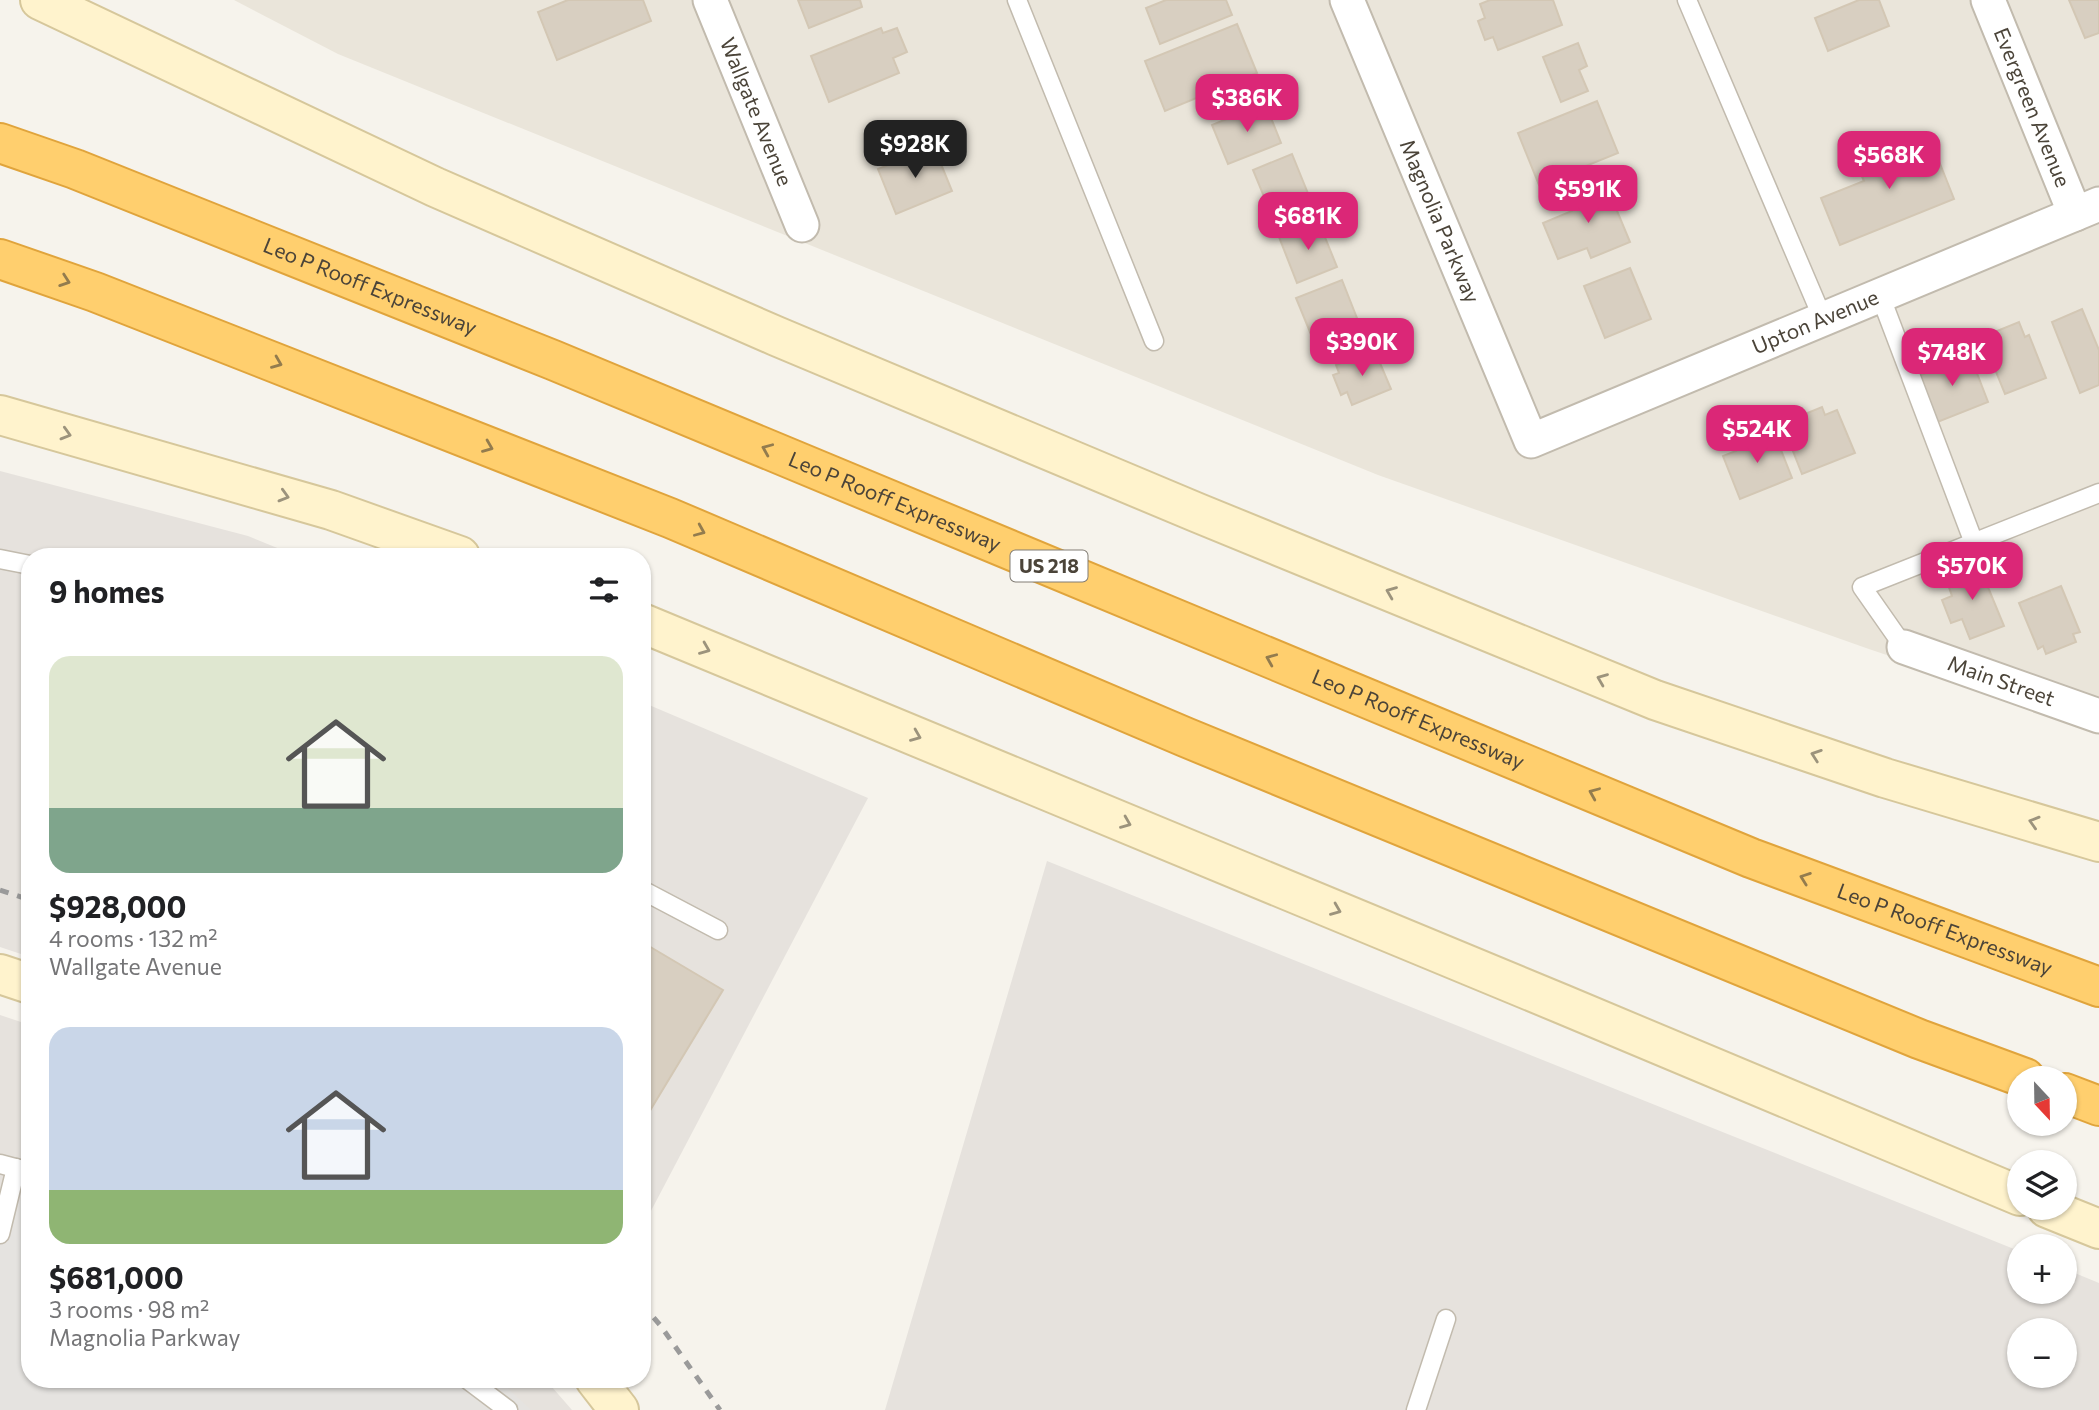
<!DOCTYPE html>
<meta charset="utf-8">
<style>
body{margin:0;font-family:Commissioner,sans-serif;background:#f2f2f2;color:#202124;height:100vh;display:flex;flex-direction:column;font-size:26px;white-space:nowrap}
*{box-sizing:border-box;margin:0}
p{font-size:23px;color:#757577}
.icon{flex:none;width:38px;height:38px;fill:none;stroke:currentColor;stroke-width:2;stroke-linecap:round;stroke-linejoin:round}
.map{position:relative;flex:1;overflow:hidden}
.details{position:absolute;left:21px;top:548px;width:630px;height:840px;display:flex;flex-direction:column;background:#fff;border-radius:28px;box-shadow:0 2px 5px #0004}
.details>*{flex:none}
.needle{width:46px;rotate:158deg}
.controls{position:absolute;left:2007px;top:1066px;display:grid;gap:14px}
.controls a{display:grid;place-items:center;width:70px;height:70px;border-radius:50%;background:#fff;box-shadow:0 2px 5px #0004;font-size:35px}
.price{position:absolute;translate:-50% -60px;padding:0 16px;border-radius:14px;background:#db2777;color:#fff;font-size:23px;line-height:46px;filter:drop-shadow(0 2px 4px #0008)}
.price::after{content:'';position:absolute;left:50%;top:42px;width:21px;height:16px;margin-left:-10px;background:inherit;clip-path:polygon(0 0,100% 0,50% 100%)}
.price.active{background:#222;color:#fff}
ul{padding:0;list-style:none}
li{display:grid;align-content:center;gap:14px;height:371px;padding:0 28px}
li span{display:grid;place-items:center;height:217px;border-radius:21px;color:#555}
li>.icon{margin-inline-start:auto}
span .icon{width:126px;height:126px;fill:#fffc;stroke-width:1}
li b{font-size:30px}
h2{display:flex;justify-content:space-between;align-items:center;height:84px;padding:0 28px;font-size:30px}
.map>svg:first-child{display:block}
.residential{fill:#eae5da}
.industrial{fill:#e6e2dd;fill-rule:evenodd}
.parking{fill:#e5e3e0}
.building{fill:#d8cfc1;stroke:#d3c7b4;stroke-width:2}
.lines{fill:none;stroke-linecap:round;stroke-linejoin:round}
.lane-casing{stroke:#c2bbae;stroke-width:21}
.street-casing{stroke:#c2bbae;stroke-width:37}
.secondary-casing{stroke:#d6c79b;stroke-width:42}
.highway-casing{stroke:#e0a43c;stroke-width:42}
.lane{stroke:#fff;stroke-width:18}
.street{stroke:#fff;stroke-width:33}
.secondary{stroke:#fff3cd;stroke-width:38}
.highway{stroke:#ffcf6e;stroke-width:38}
.rail{stroke:#9a9a9a;stroke-width:5;stroke-dasharray:9 9;stroke-linecap:butt}
.oneway{stroke:#937c4e}
.oneway2{stroke:#9c937c}
.labels{text-anchor:middle;stroke-width:7;stroke-linejoin:round;paint-order:stroke}
.shield{fill:#fff;stroke:#817c74;stroke-width:2}
.shield-label{font-size:19px;font-weight:bold;fill:#4b4439}
.street-label{font-size:21px;fill:#4b4439;stroke:#fff}
</style>
<div class="map">
<svg width="2099" height="1410" viewBox="0 0 2099 1410">
<rect width="100%" height="100%" fill="#f6f3ec"/>
<!-- residential -->
<path class="residential" d="M234,0H2099V727L1866,648L1378,475L338,54Z"/>
<!-- industrial -->
<g class="industrial">
<path d="M0,471L248,536L297,556H30V957L0,947Z"/>
<path d="M642,702L868,798L642,1228Z"/>
<path d="M1047,861L2019,1251L2020,1292H2065V1269L2099,1283V1410H885ZM2020,1330H2065V1376H2020Z"/>
<path d="M0,1015L30,1025V1379H545L572,1410H0Z"/>
</g>
<!-- parking -->
<path class="parking" d="M0,1195L30,1203V1379H498L531,1410H0Z"/>
<!-- building -->
<g class="building">
<path d="M568,0H643L651,21L557,60L538,12Z"/>
<path d="M798,0H860L862,7L809,28Z"/>
<path d="M1166,0H1226L1232,15L1160,44L1146,8Z"/>
<path d="M1490,0H1553L1562,25L1498,50L1493,37L1485,40L1478,21L1485,18L1480,4Z"/>
<path d="M1859,0H1879L1889,26L1828,51L1815,18Z"/>
<path d="M2069,0H2099V33L2085,38Z"/>
<path d="M1237,24L1257,73L1165,111L1145,61Z"/>
<path d="M881,28L883,33L897,28L907,52L893,58L899,73L829,102L811,56Z"/>
<path d="M1578,43L1587,66L1579,70L1588,91L1561,102L1543,57Z"/>
<path d="M1597,101L1618,153L1539,185L1518,133Z"/>
<path d="M1265,103L1281,143L1228,164L1212,125Z"/>
<path d="M1929,136L1954,199L1840,245L1821,198L1864,181L1857,165Z"/>
<path d="M934,147L952,191L896,214L878,169Z"/>
<path d="M1292,154L1311,201L1272,216L1253,170Z"/>
<path d="M1605,182L1630,242L1591,258L1587,248L1558,259L1543,223L1572,211L1567,198Z"/>
<path d="M1318,220L1337,267L1297,283L1279,237Z"/>
<path d="M1630,268L1651,319L1605,338L1584,286Z"/>
<path d="M1342,280L1364,336L1319,354L1296,298Z"/>
<path d="M2082,309L2099,350V385L2080,393L2052,322Z"/>
<path d="M2019,322L2025,337L2029,335L2046,378L2005,394L1988,352L1993,350L1987,335Z"/>
<path d="M1374,349L1391,389L1352,405L1347,392L1341,395L1333,375L1339,373L1336,365Z"/>
<path d="M1970,355L1988,402L1935,423L1917,377L1932,370L1930,365L1952,356L1954,362Z"/>
<path d="M1822,407L1825,415L1837,410L1855,453L1802,474L1785,431L1798,425L1795,418Z"/>
<path d="M1759,432L1762,440L1775,435L1792,478L1740,499L1723,456L1736,451L1733,443Z"/>
<path d="M1978,563L2004,626L1970,639L1962,619L1951,623L1942,600L1952,596L1945,576Z"/>
<path d="M2061,586L2080,632L2073,634L2076,642L2046,654L2043,646L2038,649L2019,603Z"/>
<path d="M642,942L723,990L648,1114L642,1111Z"/>
</g>
<g class="lines">
<!-- lane casing -->
<g class="lane-casing">
<g id="lane">
<path d="M1017,0L1154,341"/>
<path d="M1687,0L1823,319"/>
<path d="M1880,295L1974,543"/>
<path d="M0,559L30,565"/>
<path d="M1904,647L1862,587L2099,493"/>
<path d="M642,890L718,930"/>
<path d="M0,1164L30,1172"/>
<path d="M0,1234L16,1168"/>
<path d="M467,1379L508,1410"/>
<path d="M1416,1410L1446,1319"/>
</g>
</g>
<!-- street casing -->
<g class="street-casing">
<g id="street">
<path id="s1" d="M710,0L802,225"/>
<path id="s2" d="M1347,0L1531,441L2099,204"/>
<path id="s3" d="M1988,0L2075,214"/>
<path id="s4" d="M1904,647L2099,716"/>
</g>
</g>
<!-- secondary casing -->
<g class="secondary-casing">
<g id="secondary">
<path d="M40,0L435,187L776,336L1198,513L1655,700L1885,778L2099,842"/>
<path d="M0,415L331,510L460,556"/>
<path d="M642,623L1562,1004L2020,1196"/>
<path d="M0,974L30,984"/>
<path d="M2047,1208L2099,1229"/>
<path d="M595,1379L619,1410"/>
</g>
</g>
<!-- highway casing -->
<g class="highway-casing">
<g id="highway">
<path id="s5" d="M0,143L75,169L553,360L1751,858L2099,987"/>
<path d="M0,259L95,292L670,518L1185,737L1919,1039L2025,1078"/>
<path d="M2065,1093L2099,1106"/>
</g>
</g>
<!-- lane -->
<use href="#lane" class="lane"/>
<!-- street -->
<use href="#street" class="street"/>
<!-- secondary -->
<use href="#secondary" class="secondary"/>
<!-- highway -->
<use href="#highway" class="highway"/>
<!-- rail -->
<g class="rail">
<path d="M0,890L30,900"/>
<path d="M642,1304L660,1325L720,1410"/>
</g>
</g>
<!-- one-way arrows -->
<defs><path id="oneway-chevron" d="M-2-3.5L2.5 0L-2 3.5" fill="none" stroke-width="1.6" stroke-linecap="round" stroke-linejoin="round" transform="scale(1.75)"/></defs>
<g class="oneway">
<use href="#oneway-chevron" transform="translate(65 281) rotate(19)"/>
<use href="#oneway-chevron" transform="translate(277 363) rotate(22)"/>
<use href="#oneway-chevron" transform="translate(488 447) rotate(22)"/>
<use href="#oneway-chevron" transform="translate(767 449) rotate(-157)"/>
<use href="#oneway-chevron" transform="translate(700 531) rotate(23)"/>
<use href="#oneway-chevron" transform="translate(1271 659) rotate(-157)"/>
<use href="#oneway-chevron" transform="translate(1594 793) rotate(-157)"/>
<use href="#oneway-chevron" transform="translate(1805 878) rotate(-160)"/>
</g>
<g class="oneway2">
<use href="#oneway-chevron" transform="translate(66 434) rotate(16)"/>
<use href="#oneway-chevron" transform="translate(284 496) rotate(16)"/>
<use href="#oneway-chevron" transform="translate(1391 592) rotate(-158)"/>
<use href="#oneway-chevron" transform="translate(705 649) rotate(22)"/>
<use href="#oneway-chevron" transform="translate(1602 679) rotate(-158)"/>
<use href="#oneway-chevron" transform="translate(916 736) rotate(22)"/>
<use href="#oneway-chevron" transform="translate(1816 755) rotate(-161)"/>
<use href="#oneway-chevron" transform="translate(2034 822) rotate(-163)"/>
<use href="#oneway-chevron" transform="translate(1126 823) rotate(22)"/>
<use href="#oneway-chevron" transform="translate(1336 910) rotate(22)"/>
</g>
<g class="labels">
<!-- shield labels -->
<rect class="shield" x="1010.5" y="550.5" width="77" height="31" rx="5"/>
<g class="shield-label">
<text x="1049" y="573">US 218</text>
</g>
<!-- street labels -->
<g class="street-label">
<text dy="7" stroke="none"><textPath href="#s3" startOffset="116">Evergreen Avenue</textPath></text>
<text dy="7" stroke="none"><textPath href="#s1" startOffset="121">Wallgate Avenue</textPath></text>
<text dy="7" stroke="none"><textPath href="#s2" startOffset="240">Magnolia Parkway</textPath></text>
<text dy="7" stroke="none"><textPath href="#s5" startOffset="397">Leo P Rooff Expressway</textPath></text>
<text dy="7" stroke="none"><textPath href="#s2" startOffset="786">Upton Avenue</textPath></text>
<text dy="7" stroke="none"><textPath href="#s5" startOffset="964">Leo P Rooff Expressway</textPath></text>
<text dy="7" stroke="none"><textPath href="#s4" startOffset="103">Main Street</textPath></text>
<text dy="7" stroke="none"><textPath href="#s5" startOffset="1531">Leo P Rooff Expressway</textPath></text>
<text dy="7" stroke="none"><textPath href="#s5" startOffset="2098">Leo P Rooff Expressway</textPath></text>
</g>
</g>
</svg>
<div class="controls">
<a><svg class="needle" viewBox="-14 -14 28 28"><path d="M0-13l5 13h-10z" fill="#e53935"/><path d="M0 13l5-13h-10z" fill="#757577"/></svg></a>
<a><svg class="icon" aria-label="layers" viewBox="0 0 24 24"><path d="M12 4l9 5-9 5-9-5zM3 14l9 5 9-5"/></svg></a>
<a>+</a>
<a>−</a>
</div>
<b class="price" style="left:1247px;top:134px">$386K</b>
<b class="price active" style="left:915px;top:180px">$928K</b>
<b class="price" style="left:1889px;top:191px">$568K</b>
<b class="price" style="left:1588px;top:225px">$591K</b>
<b class="price" style="left:1308px;top:252px">$681K</b>
<b class="price" style="left:1362px;top:378px">$390K</b>
<b class="price" style="left:1952px;top:388px">$748K</b>
<b class="price" style="left:1757px;top:465px">$524K</b>
<b class="price" style="left:1972px;top:602px">$570K</b>
<section class="details">
<h2>9 homes<svg class="icon" aria-label="filters" viewBox="0 0 24 24"><path d="M4 7h16M4 17h16"/><circle cx="9" cy="7" r="2"/><circle cx="15" cy="17" r="2"/></svg></h2>
<ul>
<li><span style="background:linear-gradient(#dfe7d0 70%,#7fa58c 0)"><svg class="icon" aria-label="home" viewBox="0 0 24 24"><path d="M3 11l9-7 9 7M6 9v11h12V9"/></svg></span><div><b>$928,000</b><p>4 rooms · 132 m²</p><p>Wallgate Avenue</p></div></li>
<li><span style="background:linear-gradient(#c9d6e8 75%,#8fb573 0)"><svg class="icon" aria-label="home" viewBox="0 0 24 24"><path d="M3 11l9-7 9 7M6 9v11h12V9"/></svg></span><div><b>$681,000</b><p>3 rooms · 98 m²</p><p>Magnolia Parkway</p></div></li>
</ul>
</section>
</div>
